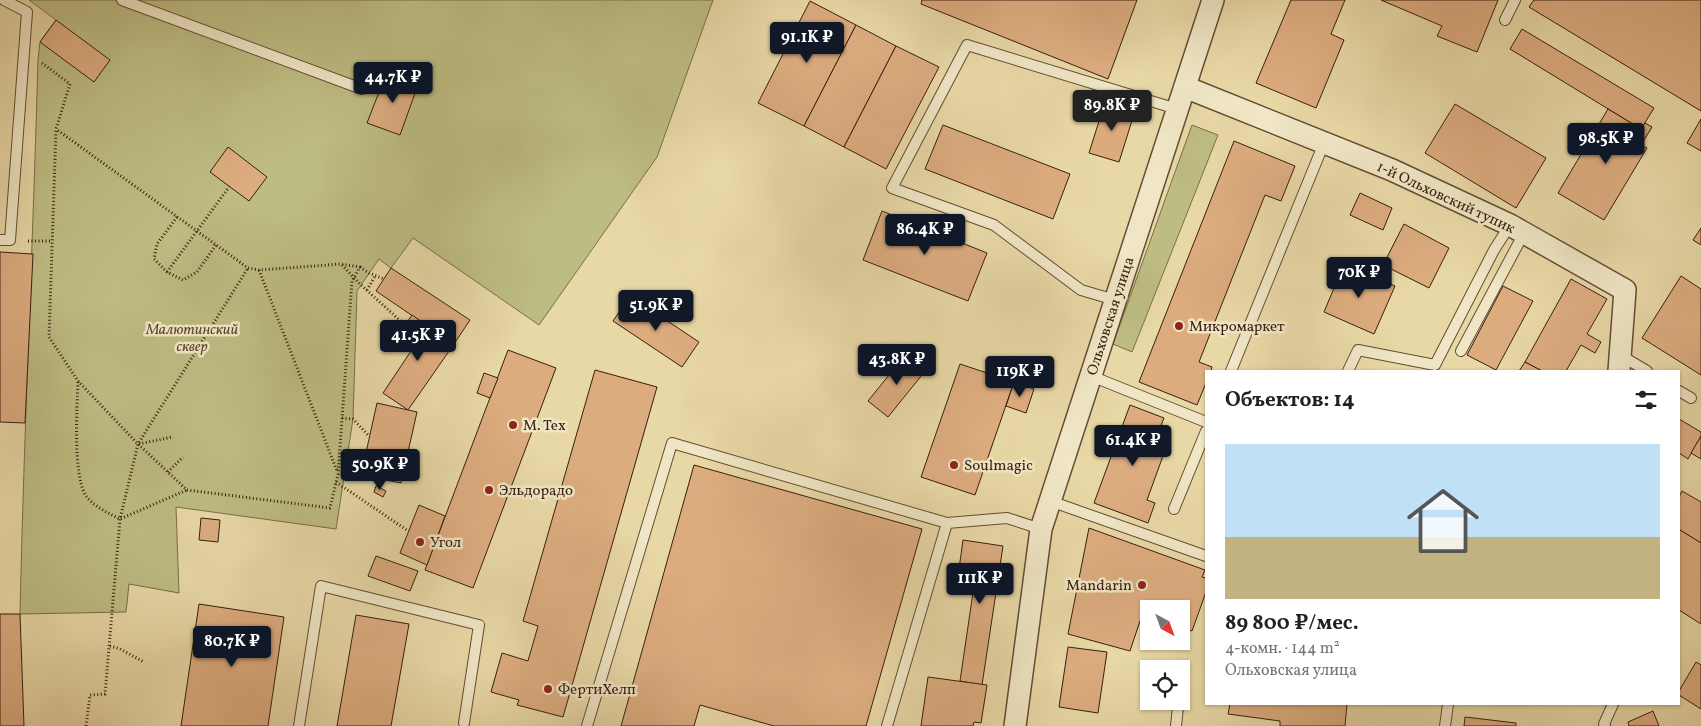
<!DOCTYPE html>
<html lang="ru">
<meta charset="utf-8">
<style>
body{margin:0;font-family:Vollkorn,serif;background:#f6f6f6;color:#202124;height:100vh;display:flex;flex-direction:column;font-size:19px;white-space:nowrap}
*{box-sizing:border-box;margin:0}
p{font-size:16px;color:#757577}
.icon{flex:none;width:28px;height:28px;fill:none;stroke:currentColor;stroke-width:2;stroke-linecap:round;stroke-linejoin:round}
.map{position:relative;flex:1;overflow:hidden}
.sheet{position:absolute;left:1205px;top:370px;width:475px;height:335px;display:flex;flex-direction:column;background:#fff;border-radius:0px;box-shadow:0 1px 4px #0004}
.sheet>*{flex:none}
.needle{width:32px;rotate:139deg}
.fabs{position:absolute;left:1140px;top:600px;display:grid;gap:10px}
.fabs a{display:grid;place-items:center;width:50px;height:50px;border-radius:0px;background:#fff;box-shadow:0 1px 4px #0004;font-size:25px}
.price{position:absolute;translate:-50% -42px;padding:0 11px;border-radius:5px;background:#111827;color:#fff;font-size:16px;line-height:32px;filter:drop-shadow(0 1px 2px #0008)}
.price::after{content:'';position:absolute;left:50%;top:30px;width:15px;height:11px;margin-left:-8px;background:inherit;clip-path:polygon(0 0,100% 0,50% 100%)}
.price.current{background:#222;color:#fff}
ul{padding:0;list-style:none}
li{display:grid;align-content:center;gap:10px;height:265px;padding:0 20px}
li span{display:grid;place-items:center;height:155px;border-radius:0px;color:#555}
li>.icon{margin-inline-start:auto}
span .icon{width:90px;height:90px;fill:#fffc;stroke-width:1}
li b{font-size:21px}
h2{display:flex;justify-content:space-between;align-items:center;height:60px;padding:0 20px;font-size:21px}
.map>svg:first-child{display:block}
.green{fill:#bdbc82;stroke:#7a6d49}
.building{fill:#dcac7f;stroke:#381e10}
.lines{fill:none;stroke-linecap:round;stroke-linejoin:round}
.service-casing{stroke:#644c36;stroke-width:12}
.minor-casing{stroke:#644c36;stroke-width:24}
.path{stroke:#381e10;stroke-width:3;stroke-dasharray:1 2.5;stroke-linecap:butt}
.service{stroke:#f0e6c5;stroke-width:10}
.minor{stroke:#f0e6c5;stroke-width:21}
.poi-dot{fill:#8f2418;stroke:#f0e6c5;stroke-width:2}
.labels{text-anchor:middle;stroke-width:5;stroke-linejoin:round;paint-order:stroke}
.street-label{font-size:15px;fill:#381e10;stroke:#f0e6c5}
.poi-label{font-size:15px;fill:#381e10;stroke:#f0e6c5;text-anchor:start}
.park-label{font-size:15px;font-style:italic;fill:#59462c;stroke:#f0e6c5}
</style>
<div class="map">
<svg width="1701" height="726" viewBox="0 0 1701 726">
<rect width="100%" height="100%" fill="#e8d8a6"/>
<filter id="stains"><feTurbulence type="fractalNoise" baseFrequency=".004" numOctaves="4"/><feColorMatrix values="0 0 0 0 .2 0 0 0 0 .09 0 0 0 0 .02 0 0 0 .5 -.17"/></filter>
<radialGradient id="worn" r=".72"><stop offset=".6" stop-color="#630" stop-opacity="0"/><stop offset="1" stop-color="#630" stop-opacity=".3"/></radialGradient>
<!-- green -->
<g class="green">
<path d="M29,0H713L657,157L539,325L413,238L391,268L379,259L357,291L353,419L336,529L176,507L179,593L129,584L126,612L20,614C24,429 33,244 38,60L40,42L56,20Z"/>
<path d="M1192,125L1218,135L1132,352L1113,344Z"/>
</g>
<!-- building -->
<g class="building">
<path d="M922,0H1137L1108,79L921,4Z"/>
<path d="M1291,0H1345L1331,34L1344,40L1316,108L1256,83Z"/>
<path d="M1381,0H1498L1477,52L1437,36L1442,26Z"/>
<path d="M1534,0H1701V111L1529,7Z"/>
<path d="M810,1L856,25L804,126L758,103Z"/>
<path d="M56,20L110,60L94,82L40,42Z"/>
<path d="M856,25L896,46L844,147L804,126Z"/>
<path d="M1522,29L1654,108L1641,129L1510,49Z"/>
<path d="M896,46L939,67L886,169L844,147Z"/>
<path d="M386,74L418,85L400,135L367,123Z"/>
<path d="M1105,102L1135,111L1119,162L1089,153Z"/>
<path d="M1455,104L1546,158L1516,208L1425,153Z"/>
<path d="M1608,109L1641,129L1645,123L1652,127L1641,145L1647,148L1604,220L1558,193Z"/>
<path d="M1701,119V151L1687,143Z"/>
<path d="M943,125L1070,174L1053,219L925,169Z"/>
<path d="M1234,141L1295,166L1281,201L1265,195L1199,362L1212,367L1211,371H1206V383L1197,405L1139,382Z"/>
<path d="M228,147L267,177L249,201L210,172Z"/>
<path d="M1360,193L1392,208L1383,230L1350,215Z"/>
<path d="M882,211L987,253L968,301L863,260Z"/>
<path d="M1404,224L1449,248L1429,288L1383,265Z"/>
<path d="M1701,228V245L1693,240Z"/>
<path d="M0,252L33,254L25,423L0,422Z"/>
<path d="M1344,264L1395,286L1374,334L1324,312Z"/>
<path d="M391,268L470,320L454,344L376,291Z"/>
<path d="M1681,276L1701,289V375L1642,338Z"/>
<path d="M1571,279L1607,299L1587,334L1601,342L1595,353L1581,345L1566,371H1542L1525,362Z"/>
<path d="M1503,286L1533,301L1496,370L1467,355Z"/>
<path d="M630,296L699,342L682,367L613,321Z"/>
<path d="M412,315L454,344L408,410L383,393L415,345L399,334Z"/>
<path d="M508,350L556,368L473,588L425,570Z"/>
<path d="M906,354L926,370L888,417L868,401Z"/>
<path d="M1525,362L1542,371H1519Z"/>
<path d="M960,364L1014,382L975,495L921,477Z"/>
<path d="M595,370L657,387L563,717L517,705L519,700L491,692L502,653L528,661L538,626L523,621Z"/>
<path d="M484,373L498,378L490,398L477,393Z"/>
<path d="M1014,382L1034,389L1026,413L1006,406Z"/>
<path d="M377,403L417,412L401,483L361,475Z"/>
<path d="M1130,405L1164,418L1151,451L1163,456L1147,500L1155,503L1148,523L1094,503Z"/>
<path d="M1679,419L1701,432V436L1688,459L1679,453Z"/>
<path d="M1701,436V459L1691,453Z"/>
<path d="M694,465L922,529L866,726H774L700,705L694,726H621Z"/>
<path d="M376,486L386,491L383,497L374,492Z"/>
<path d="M1682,491L1701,502V543L1680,530L1679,533V497Z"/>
<path d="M419,505L445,516L427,565L400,553Z"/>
<path d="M201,518L220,520L218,542L199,540Z"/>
<path d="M1089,528L1205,570L1202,577L1206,578V592L1192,631L1183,628L1181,634V609H1149V624L1140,621L1130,651L1068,634Z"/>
<path d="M1680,530L1701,543V624L1679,610V533Z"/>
<path d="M963,540L1003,546L982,685L960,681L976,572L959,569Z"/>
<path d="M376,556L418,571L410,591L368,576Z"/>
<path d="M199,604L284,617L268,726H181Z"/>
<path d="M0,614H20L24,726H0Z"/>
<path d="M356,615L409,624L391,726H337Z"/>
<path d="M1068,647L1107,652L1098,713L1059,707Z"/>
<path d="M1696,662L1701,665V709L1679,695V691Z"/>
<path d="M928,677L987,685L981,723L974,722L973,726H921Z"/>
<path d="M1230,704H1347L1345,726H1280V721L1228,714Z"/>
<path d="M1653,711L1659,726H1629L1628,722Z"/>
<path d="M1465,717L1516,723V726H1464Z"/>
</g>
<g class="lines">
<!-- service casing -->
<g class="service-casing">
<g id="service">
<path d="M122,0L362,89"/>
<path d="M1505,20L1515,0"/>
<path d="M0,240H10L27,12L4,0"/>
<path d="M1115,300L1081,290L994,225L892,188L967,45L1177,109"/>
<path d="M1461,351L1524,233"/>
<path d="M1620,355L1647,371"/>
<path d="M1231,371L1324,143"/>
<path d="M1348,371L1358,350L1435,365L1494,250L1510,225"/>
<path d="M1091,376L1206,422"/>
<path d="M1679,391L1691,398"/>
<path d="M1050,501L1206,556"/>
<path d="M1174,509L1206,431"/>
<path d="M299,726L321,586L479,625L464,723"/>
<path d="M587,726L672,443L947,523L1007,518L1041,529"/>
<path d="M887,726L947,523"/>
<path d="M1176,726L1178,707"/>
<path d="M1445,726L1448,704"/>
<path d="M1605,726L1604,724L1613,704"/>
</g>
</g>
<!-- minor casing -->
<g class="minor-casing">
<g id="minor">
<path d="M1185,87L1392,170L1510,225L1625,290L1619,371"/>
<path d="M1015,726L1041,529L1213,0"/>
</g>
</g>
<!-- path -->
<g class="path">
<path d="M42,63L70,84L56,129L49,337L78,381L138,444L187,490L330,508L338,474L352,281L360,267L341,264L259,270L248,268L56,129"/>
<path d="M177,217L157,244L154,259L167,272L183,280L197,272L216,245"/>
<path d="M28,241H52"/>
<path d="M342,265L361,285L405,325"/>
<path d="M360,267L369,273L384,279"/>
<path d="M259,270L337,471"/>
<path d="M167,272L229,187"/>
<path d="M367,290L375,276"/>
<path d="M78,382C77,408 73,472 85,494C92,506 108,513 120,519L187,490"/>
<path d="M342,418L353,419L369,436"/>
<path d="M139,444L172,437"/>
<path d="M168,472L183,457"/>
<path d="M336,482L408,531"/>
<path d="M110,646L120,649L144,662"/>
<path d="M86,726L90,695L105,694L120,519L138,444L248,268"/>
</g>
<!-- service -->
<use href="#service" class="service"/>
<!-- minor -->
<use href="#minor" class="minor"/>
</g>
<!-- markers -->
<g class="poi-dot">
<circle cx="1179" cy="326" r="5"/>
<circle cx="513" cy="425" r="5"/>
<circle cx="954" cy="465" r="5"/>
<circle cx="489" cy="490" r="5"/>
<circle cx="420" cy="542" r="5"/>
<circle cx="1142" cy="585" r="5"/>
<circle cx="548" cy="689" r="5"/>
</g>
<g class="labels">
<!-- street labels -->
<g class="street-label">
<text transform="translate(1446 197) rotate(25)" y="5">1-й Ольховский тупик</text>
<text transform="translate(1110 316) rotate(-72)" y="5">Ольховская улица</text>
</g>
<!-- poi labels -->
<g class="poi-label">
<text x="1189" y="331">Микромаркет</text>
<text x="523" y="430">М. Тех</text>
<text x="964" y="470">Soulmagic</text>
<text x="499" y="495">Эльдорадо</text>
<text x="430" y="547">Угол</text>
<text x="1132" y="590" text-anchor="end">Mandarin</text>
<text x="558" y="694">ФертиХелп</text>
</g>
<!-- park labels -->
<g class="park-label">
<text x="192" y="334">Малютинский<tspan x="192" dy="17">сквер</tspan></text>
</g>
</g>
<rect width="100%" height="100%" filter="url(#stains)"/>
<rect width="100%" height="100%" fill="url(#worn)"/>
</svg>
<div class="fabs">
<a><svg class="needle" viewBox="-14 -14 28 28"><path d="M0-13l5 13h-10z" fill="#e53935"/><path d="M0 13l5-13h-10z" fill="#757577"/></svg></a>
<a><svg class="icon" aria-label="locate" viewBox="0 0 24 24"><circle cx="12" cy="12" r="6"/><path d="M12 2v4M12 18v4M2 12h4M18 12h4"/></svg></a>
</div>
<b class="price" style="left:807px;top:64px">91.1K ₽</b>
<b class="price" style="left:393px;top:104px">44.7K ₽</b>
<b class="price current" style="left:1112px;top:132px">89.8K ₽</b>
<b class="price" style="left:1606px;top:165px">98.5K ₽</b>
<b class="price" style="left:925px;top:256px">86.4K ₽</b>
<b class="price" style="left:1359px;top:299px">70K ₽</b>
<b class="price" style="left:656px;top:332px">51.9K ₽</b>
<b class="price" style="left:418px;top:362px">41.5K ₽</b>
<b class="price" style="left:897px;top:386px">43.8K ₽</b>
<b class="price" style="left:1020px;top:398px">119K ₽</b>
<b class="price" style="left:1133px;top:467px">61.4K ₽</b>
<b class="price" style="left:380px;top:491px">50.9K ₽</b>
<b class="price" style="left:980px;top:605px">111K ₽</b>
<b class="price" style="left:232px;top:668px">80.7K ₽</b>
<section class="sheet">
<h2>Объектов: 14<svg class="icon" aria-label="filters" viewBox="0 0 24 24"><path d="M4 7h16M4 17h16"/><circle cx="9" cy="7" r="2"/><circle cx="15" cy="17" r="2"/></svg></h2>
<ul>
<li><span style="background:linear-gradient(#bfe0f5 60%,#c2b280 0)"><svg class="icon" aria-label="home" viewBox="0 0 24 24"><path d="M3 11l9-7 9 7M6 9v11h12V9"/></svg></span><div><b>89 800 ₽/мес.</b><p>4-комн. · 144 m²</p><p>Ольховская улица</p></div></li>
</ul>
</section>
</div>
